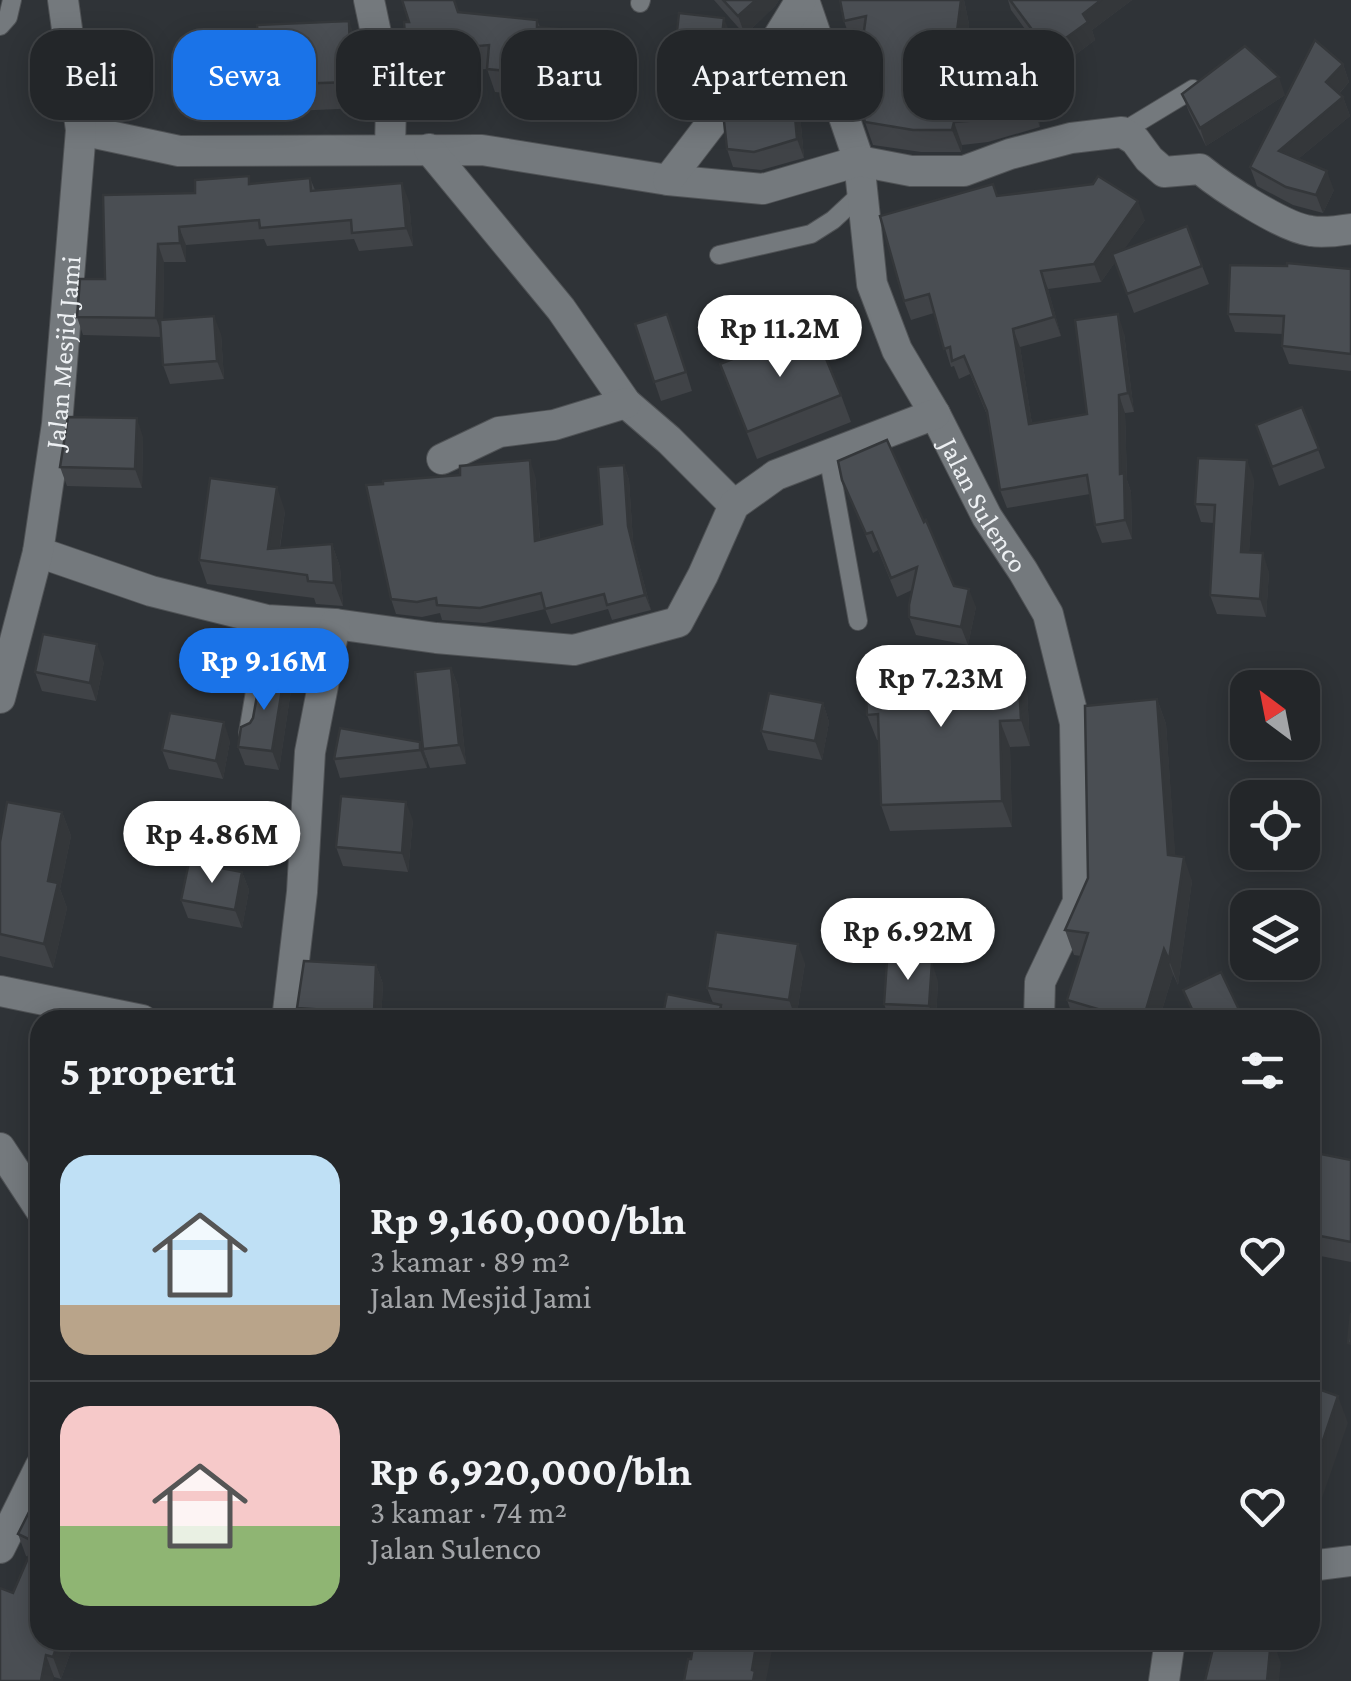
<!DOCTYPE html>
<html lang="id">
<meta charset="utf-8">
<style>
body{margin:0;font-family:"Crimson Pro",serif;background:#2f3235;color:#f1f3f6;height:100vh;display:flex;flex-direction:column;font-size:38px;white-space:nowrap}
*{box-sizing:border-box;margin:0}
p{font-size:32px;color:#a3a5a8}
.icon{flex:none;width:55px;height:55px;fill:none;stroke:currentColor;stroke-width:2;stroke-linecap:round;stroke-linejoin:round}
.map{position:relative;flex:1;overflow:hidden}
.drawer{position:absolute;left:30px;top:1010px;width:1290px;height:640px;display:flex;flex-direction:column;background:#232629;border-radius:30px;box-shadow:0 5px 25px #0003,0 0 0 2px #404346}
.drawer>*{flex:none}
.guide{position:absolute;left:30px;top:30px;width:1292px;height:90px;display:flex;gap:20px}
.needle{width:65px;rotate:328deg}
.fabs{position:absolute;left:1230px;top:670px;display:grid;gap:20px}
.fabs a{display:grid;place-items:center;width:90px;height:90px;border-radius:20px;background:#232629;box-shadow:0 5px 25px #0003,0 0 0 2px #404346;font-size:50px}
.price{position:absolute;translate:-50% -85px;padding:0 22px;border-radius:35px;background:#fff;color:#222;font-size:32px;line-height:65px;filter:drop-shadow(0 2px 5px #0008)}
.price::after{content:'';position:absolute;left:50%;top:60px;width:30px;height:22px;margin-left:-15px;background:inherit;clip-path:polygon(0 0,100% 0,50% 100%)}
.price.active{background:#1a73e8;color:#fff}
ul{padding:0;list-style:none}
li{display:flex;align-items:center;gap:30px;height:250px;padding:0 30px}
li+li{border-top:2px solid #404346}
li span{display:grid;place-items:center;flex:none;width:280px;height:200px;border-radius:30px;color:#555}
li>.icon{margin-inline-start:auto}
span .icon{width:120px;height:120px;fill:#fffc;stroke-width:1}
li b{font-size:42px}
h2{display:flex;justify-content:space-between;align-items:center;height:120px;padding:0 30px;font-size:42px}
.pill{padding:0 35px;border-radius:30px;background:#232629;box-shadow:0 5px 25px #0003,0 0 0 2px #404346;font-size:35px;line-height:90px}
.pill.active{background:#1a73e8;color:#fff}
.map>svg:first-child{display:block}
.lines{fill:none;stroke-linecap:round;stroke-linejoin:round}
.lane-casing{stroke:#4f5255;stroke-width:20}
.street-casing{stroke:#4f5255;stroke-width:32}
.lane{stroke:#74797d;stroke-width:18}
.street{stroke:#74797d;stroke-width:30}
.wall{fill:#404347}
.shaded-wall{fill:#34373a}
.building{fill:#4a4e53;stroke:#34373a;stroke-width:2.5}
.labels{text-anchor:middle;stroke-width:10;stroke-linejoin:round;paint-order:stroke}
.street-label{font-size:28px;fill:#edf0f3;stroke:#25292d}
</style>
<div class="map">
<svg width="1351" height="1681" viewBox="0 0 1351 1681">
<rect width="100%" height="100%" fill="#2f3337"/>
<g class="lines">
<!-- lane casing -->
<g class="lane-casing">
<g id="lane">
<path d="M640,3L641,0"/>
<path d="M0,26L8,17L12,0"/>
<path d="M1122,132L1193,89"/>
<path d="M719,255L811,234L833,220L862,193"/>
<path d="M828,455L858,621"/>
<path d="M248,733L267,620"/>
</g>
</g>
<!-- street casing -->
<g class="street-casing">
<g id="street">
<path d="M369,0L391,104L390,149"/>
<path id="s1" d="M804,0L859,161L872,284L897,350L935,414L987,517L1023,571L1048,614L1075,723L1078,902L1040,982L1039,1020"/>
<path d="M81,130L179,151L482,150L668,180L763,189L859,161L911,171H964L1010,154L1071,138L1122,132L1135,140L1149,159L1164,172L1200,169C1222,187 1284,228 1311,231C1324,233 1338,231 1351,229"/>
<path d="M429,149L561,309L626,403L669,440L734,505"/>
<path d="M668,180L744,81L764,60L801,0"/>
<path d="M442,459L499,432L554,425L626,403"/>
<path d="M38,552L151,591L267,620L335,624L436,638L574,650L678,622L703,575L734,505L776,475L935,414"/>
<path id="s2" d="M0,698L38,552L57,424L81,130L63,0"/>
<path d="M0,991L142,1020"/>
<path d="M287,1020L302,892L310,752L335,624"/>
<path d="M0,1148L40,1209"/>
<path d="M0,1548L40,1467"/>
<path d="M1310,1566L1351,1561"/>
<path d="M1164,1681L1170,1640"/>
</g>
</g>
<!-- lane -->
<use href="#lane" class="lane"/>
<!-- street -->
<use href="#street" class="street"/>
</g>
<!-- wall -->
<g class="wall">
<path d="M714,0H779L775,6L745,35Z"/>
<path d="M840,0H964L969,24L966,46L1028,41L1036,64L1040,127L988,142L962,145L961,152H921L873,145L859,105L863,78L859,67L863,41L852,44L844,21Z"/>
<path d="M1008,0H1132L1092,30L1095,40L1055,70L1011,10Z"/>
<path d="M459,12L537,20L540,27L590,32L598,55L592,109L547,104L544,97L495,92L487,69L415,75L406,52L409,22Z"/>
<path d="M731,36L727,72L714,89L680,85L673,67Z"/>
<path d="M359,48L361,108L270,112L260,85Z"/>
<path d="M1343,64L1349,82L1339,94L1343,97L1350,116L1298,159L1334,190L1323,213L1293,205L1257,186L1250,167Z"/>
<path d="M1182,94L1285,95L1206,146L1189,112Z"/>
<path d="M793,95L800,114L804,158L761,170L733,167L727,149Z"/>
<path d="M310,178L315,190L409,201L413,246L359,251L354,239L267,246L264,239L186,245V262H164L163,320L221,334L224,379L170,384L163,365L161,337L83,335L77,317L105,279L195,193L251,184Z"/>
<path d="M993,184L998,196L1145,220L1124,249L1187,226L1209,284L1134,313L1115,262L1101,282L1048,289L1061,336L1020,347L1032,424L1087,414L1124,333L1134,412L1125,413L1127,480L1131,492L1132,539L1102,543L1095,525L1090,494L1007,508L1000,490L987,415L970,374L959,379L954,366L951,367L934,313L911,320L904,301Z"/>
<path d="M1351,269V371L1289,364L1282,346L1283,334L1235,332L1228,314Z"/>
<path d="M635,324L674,332L692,391L661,401Z"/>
<path d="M720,364L841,395L851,422L757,459Z"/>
<path d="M1302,407L1325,468L1279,486L1256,425Z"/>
<path d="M143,437L142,488L67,486L60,467Z"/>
<path d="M624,465L629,480L633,541L651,610L612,620L608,609L551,624L545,609L485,623L442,620L440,613L422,617L396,614L391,599L460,475H535L540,540L602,524Z"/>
<path d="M1254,479L1249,552L1269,572L1266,617L1217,614L1210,595L1214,523L1201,522L1195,504Z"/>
<path d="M842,480L924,522L954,586L976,607L968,645L916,635L909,617L912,590L897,597L878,550L873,553Z"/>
<path d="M285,511L280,548L332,544L340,567L343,606L316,604L314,598L207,584L199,560Z"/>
<path d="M903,657L908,671L1027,691L1030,746L1010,747L1012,827L890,831L881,805L879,740H877L867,715Z"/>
<path d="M104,662L96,701L42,691L35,672Z"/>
<path d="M451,668L458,686L466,764L430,768L423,749Z"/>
<path d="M291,690L279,770L245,765L238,747L250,723Z"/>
<path d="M1157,699L1166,724L1175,856L1192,881L1178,985L1173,974L1159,1020H1074L1067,1000L1081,956L1074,955L1065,930L1088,878Z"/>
<path d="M823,703L829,722L822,760L768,750L761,731Z"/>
<path d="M230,741L223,779L169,769L162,750Z"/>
<path d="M420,742L427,761V768L340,778L334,759Z"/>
<path d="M62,812L71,836L60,889L67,908L53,968L0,956V842Z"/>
<path d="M413,820L408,872L343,866L336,847Z"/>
<path d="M242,872L249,890L242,928L188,918L181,900Z"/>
<path d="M805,963L796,1019L722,1008L713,1003L707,988Z"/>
<path d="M376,965L383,984L381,1020H302L297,1008Z"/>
<path d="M938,981L936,1020H890L884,1004Z"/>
<path d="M1351,1160V1262L1310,1254V1182Z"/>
<path d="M35,1500L40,1640H75L61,1679L54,1677L13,1593L29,1557L26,1556L18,1534Z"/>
</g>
<!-- shaded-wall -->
<g class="shaded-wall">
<path d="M756,0H779L775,6L745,35L738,16Z"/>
<path d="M961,0H964L969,24L964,70L955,47Z"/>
<path d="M1101,0H1132L1092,30L1095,40L1055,70L1048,51L1083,14Z"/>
<path d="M724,18L731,36L727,72L714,89L708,71Z"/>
<path d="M349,21L359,48L361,108L351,82Z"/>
<path d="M590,32L598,55L592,109L584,86Z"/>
<path d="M1028,41L1036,64L1040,127L1032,104Z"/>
<path d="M1343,64L1349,82L1333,100L1326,82Z"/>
<path d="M1279,77L1285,95L1206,146L1200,128Z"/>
<path d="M793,95L800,114L804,158L797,139Z"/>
<path d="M1343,97L1350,116L1286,169L1279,151Z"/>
<path d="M954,122L962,145L961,152L952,130Z"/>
<path d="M1327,171L1334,190L1323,213L1316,195Z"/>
<path d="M402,183L409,201L413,246L406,228Z"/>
<path d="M1138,201L1145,220L1101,282L1094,264Z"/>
<path d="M179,227L186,245V262L180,243Z"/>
<path d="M158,244L164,262L163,337L156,318Z"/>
<path d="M1041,271L1048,289L1061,336L1054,317Z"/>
<path d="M1118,314L1124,333L1134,412L1128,393Z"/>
<path d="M214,316L221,334L224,379L217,361Z"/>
<path d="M1013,329L1020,347L1035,443L1029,424Z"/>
<path d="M1119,395L1125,413L1127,480L1131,492L1132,539L1125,520L1120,474Z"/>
<path d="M137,418L143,437L142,488L135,469Z"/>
<path d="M530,460L535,475L541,556L535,541Z"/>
<path d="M1247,460L1254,479L1248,570L1241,552Z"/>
<path d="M624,465L629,480L633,541L651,610L645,595L628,526Z"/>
<path d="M277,487L285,511L276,572L268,549Z"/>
<path d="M332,544L340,567L343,606L334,583Z"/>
<path d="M1263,553L1269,572L1266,617L1260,599Z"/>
<path d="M969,589L976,607L968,645L961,627Z"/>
<path d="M97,644L104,662L96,701L90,683Z"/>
<path d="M1018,665L1027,691L1030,746L1021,720Z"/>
<path d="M451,668L458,686L466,764L459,745Z"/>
<path d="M285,671L291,690L279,770L272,751Z"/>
<path d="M1157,699L1166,724L1177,879L1168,855Z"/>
<path d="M823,703L829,722L822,760L815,741Z"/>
<path d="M1000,721L1010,747L1012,827L1002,801Z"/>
<path d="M224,722L230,741L223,779L216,761Z"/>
<path d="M420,742L427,761V768L420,750Z"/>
<path d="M406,802L413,820L408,872L402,853Z"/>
<path d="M62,812L71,836L60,889L67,908L53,968L44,944L48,881Z"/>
<path d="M1184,857L1192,881L1178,985L1169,960Z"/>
<path d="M242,872L249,890L242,928L235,910Z"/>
<path d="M798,944L805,963L796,1019L789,1000Z"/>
<path d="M1164,949L1173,974L1159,1020H1143Z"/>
<path d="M932,962L938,981L936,1020H934L929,1006Z"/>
<path d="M376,965L383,984L381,1020H376L374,1013Z"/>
<path d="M721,1005L727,1020H718Z"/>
<path d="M1338,1396L1348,1423L1311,1530L1310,1526V1479Z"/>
<path d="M59,1640H75L61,1679L53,1657Z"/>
<path d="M757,1640H774L766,1681H753L752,1670Z"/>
<path d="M1271,1640H1273L1281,1663L1279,1681H1267Z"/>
<path d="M46,1655L54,1677L53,1681H41Z"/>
</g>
<!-- building -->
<g class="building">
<path d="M402,0H454L458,12L537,20V27L590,32L584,86L539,82L540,74L487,69L489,45L406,52L404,22H409Z"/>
<path d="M723,0H756L738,16Z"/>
<path d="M840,0H961L955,47L1028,41L1032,104L980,120L954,122L952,130H913L865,122L859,105L865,68L859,67L866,16L844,21Z"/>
<path d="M1010,0H1101L1083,14L1088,22L1048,51Z"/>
<path d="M679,13L724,18L720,54L708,71L673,67Z"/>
<path d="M349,21L351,82L260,85L257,25Z"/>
<path d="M1315,40L1343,64L1326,82L1343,97L1279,151L1327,171L1316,195L1286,187L1250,167Z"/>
<path d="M1245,46L1279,77L1200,128L1182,94Z"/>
<path d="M793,95L797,139L754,152L727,149L723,112L732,101Z"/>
<path d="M249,176V184L310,178L311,191L402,183L406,228L352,233L351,220L260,228L259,220L179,227L180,243L158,244L156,318L77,317L80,279H105L103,195L195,193V180Z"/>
<path d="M1098,176L1138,201L1094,264L1041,271L1054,317L1013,329L1029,424L1087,414L1075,320L1118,314L1128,393L1119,395L1120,474L1124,473L1125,520L1095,525L1087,475L1000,490L987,411L964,356L952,361L950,347L944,349L929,294L904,301L880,216L993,184L997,196L1093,184Z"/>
<path d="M1187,226L1202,266L1127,294L1112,254Z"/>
<path d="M1287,263L1351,269V354L1282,346L1284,316L1228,314L1230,265L1287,266Z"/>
<path d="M667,314L686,372L654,382L635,324Z"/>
<path d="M214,316L217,361L163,365L160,320Z"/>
<path d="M813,327L841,395L747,432L720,364Z"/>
<path d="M1302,407L1319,449L1272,467L1256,425Z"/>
<path d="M68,417L137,418L135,469L60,467Z"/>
<path d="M887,440L924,522L926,520L954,586L969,589L961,627L909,617V605L917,567L891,578L872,532L866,534L842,480L838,461Z"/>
<path d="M1198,458L1247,460L1241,552L1263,553L1260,599L1210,595L1215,505L1195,504Z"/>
<path d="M530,460L535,541L602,524L598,467L624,465L628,526L645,595L607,605L604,594L545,609L541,593L480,608L437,605L436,598L417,602L391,599L366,485L383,484V481L460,475V466Z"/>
<path d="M210,478L277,487L268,549L332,544L334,583L308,581L307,575L199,560Z"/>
<path d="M43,634L97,644L90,683L35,672Z"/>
<path d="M903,657L904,672L1018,665L1021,720L1000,721L1002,801L881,805L878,714L867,715L864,660Z"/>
<path d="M262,668L285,671L272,751L238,747L241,727L250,723L253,718Z"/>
<path d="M451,668L459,745L423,749L415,672Z"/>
<path d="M769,693L823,703L815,741L761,731Z"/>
<path d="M1157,699L1168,855L1184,857L1169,960L1164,949L1143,1020H1135L1067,1000L1088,933L1065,930L1088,878L1085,706Z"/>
<path d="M170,713L224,722L216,761L162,750Z"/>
<path d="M340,728L420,742V750L334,759Z"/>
<path d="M341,796L406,802L402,853L336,847Z"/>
<path d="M7,802L62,812L48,881L58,883L44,944L0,934V842Z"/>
<path d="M189,862L242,872L235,910L181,900Z"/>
<path d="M716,932L798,944L789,1000L707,988Z"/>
<path d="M304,961L376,965L374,1013L297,1008Z"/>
<path d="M887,961L932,962L929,1006L884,1004Z"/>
<path d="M1221,972L1244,1020H1197L1183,990Z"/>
<path d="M667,994L721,1005L718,1020H662Z"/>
<path d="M1316,1153L1351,1160V1242L1310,1234V1182Z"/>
<path d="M1351,1313V1344L1348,1343Z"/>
<path d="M1310,1386L1338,1396L1310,1479Z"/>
<path d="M35,1500L40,1503V1640H59L53,1657L46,1655L41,1681H0V1588L13,1593L35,1542L18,1534Z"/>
<path d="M694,1640H757L752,1670L755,1671L753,1681H684L688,1659H691Z"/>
<path d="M1215,1640H1271L1267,1681H1205Z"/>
</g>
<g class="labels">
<!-- street labels -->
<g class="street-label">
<text dy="10" stroke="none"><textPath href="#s2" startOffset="352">Jalan Mesjid Jami</textPath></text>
<text dy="10" stroke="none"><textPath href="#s1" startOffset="542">Jalan Sulenco</textPath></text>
</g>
</g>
</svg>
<div class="fabs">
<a><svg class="needle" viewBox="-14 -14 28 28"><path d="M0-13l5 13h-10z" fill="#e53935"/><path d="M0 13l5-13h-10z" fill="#a3a5a8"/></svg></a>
<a><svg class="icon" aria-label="locate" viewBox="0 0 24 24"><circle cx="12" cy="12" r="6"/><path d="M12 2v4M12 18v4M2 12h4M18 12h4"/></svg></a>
<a><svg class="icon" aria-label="layers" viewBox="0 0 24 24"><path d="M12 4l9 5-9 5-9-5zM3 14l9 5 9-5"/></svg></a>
</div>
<b class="price" style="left:780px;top:380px">Rp 11.2M</b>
<b class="price active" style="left:264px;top:713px">Rp 9.16M</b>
<b class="price" style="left:941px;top:730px">Rp 7.23M</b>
<b class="price" style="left:212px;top:886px">Rp 4.86M</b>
<b class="price" style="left:908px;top:983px">Rp 6.92M</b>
<div class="guide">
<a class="pill">Beli</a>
<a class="pill active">Sewa</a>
<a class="pill">Filter</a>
<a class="pill">Baru</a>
<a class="pill">Apartemen</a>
<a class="pill">Rumah</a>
</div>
<section class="drawer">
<h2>5 properti<svg class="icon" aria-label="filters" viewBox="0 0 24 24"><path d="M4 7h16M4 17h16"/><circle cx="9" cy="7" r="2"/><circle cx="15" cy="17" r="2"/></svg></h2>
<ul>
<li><span style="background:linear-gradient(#bfe0f5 75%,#b9a48a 0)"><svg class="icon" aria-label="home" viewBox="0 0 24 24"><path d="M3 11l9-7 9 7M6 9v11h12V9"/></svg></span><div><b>Rp 9,160,000/bln</b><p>3 kamar · 89 m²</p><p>Jalan Mesjid Jami</p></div><svg class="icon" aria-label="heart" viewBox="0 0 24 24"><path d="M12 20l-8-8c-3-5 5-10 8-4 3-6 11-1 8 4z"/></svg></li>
<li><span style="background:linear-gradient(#f6c9c9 60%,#8fb573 0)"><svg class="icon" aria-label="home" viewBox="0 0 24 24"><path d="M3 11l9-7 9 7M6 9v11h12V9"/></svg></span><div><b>Rp 6,920,000/bln</b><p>3 kamar · 74 m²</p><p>Jalan Sulenco</p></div><svg class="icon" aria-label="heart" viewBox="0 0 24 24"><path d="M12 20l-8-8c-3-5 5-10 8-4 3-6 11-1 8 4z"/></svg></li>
</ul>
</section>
</div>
